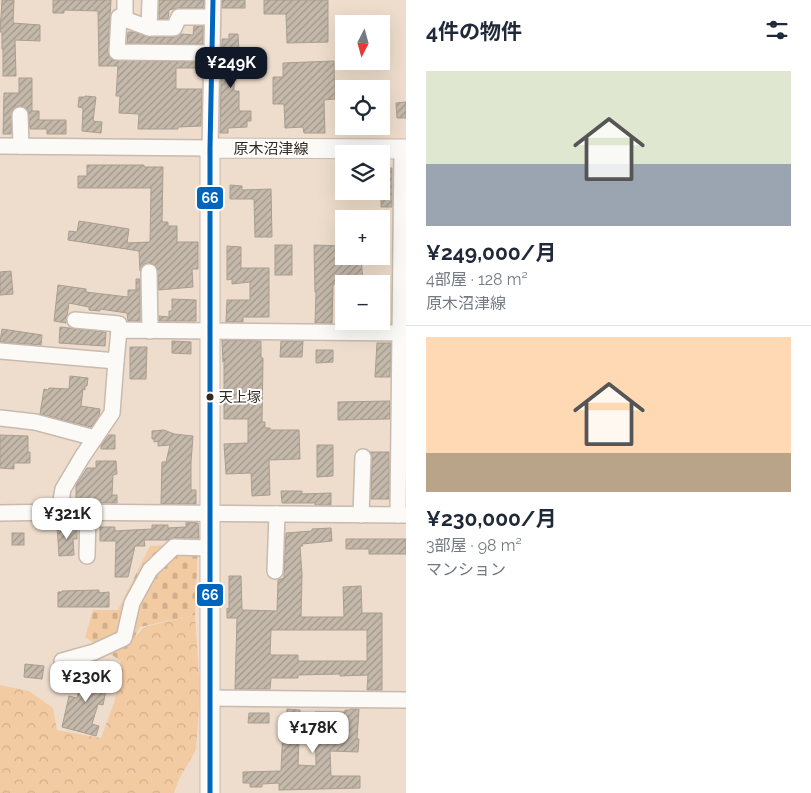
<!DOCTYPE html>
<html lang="ja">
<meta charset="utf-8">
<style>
body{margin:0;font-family:Raleway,"Noto Sans JP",sans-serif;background:#f2f2f3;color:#1f2937;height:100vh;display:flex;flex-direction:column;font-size:19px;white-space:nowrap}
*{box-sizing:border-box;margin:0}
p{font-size:16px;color:#747a83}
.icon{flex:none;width:28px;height:28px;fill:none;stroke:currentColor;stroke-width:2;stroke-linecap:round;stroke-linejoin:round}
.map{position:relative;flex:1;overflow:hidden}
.panel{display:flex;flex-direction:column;background:#fff;width:405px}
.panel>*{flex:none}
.needle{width:32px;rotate:186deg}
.controls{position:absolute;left:335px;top:15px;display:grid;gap:10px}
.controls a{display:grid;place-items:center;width:55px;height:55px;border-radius:0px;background:#fff;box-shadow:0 5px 20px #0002;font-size:25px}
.price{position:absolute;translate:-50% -42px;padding:0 11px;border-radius:10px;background:#fff;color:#222;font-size:16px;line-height:32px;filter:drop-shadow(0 1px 2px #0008)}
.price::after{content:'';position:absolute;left:50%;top:30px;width:15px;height:11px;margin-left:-8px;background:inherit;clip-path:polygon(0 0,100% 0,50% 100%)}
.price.on{background:#111827;color:#fff}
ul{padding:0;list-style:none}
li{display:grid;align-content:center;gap:10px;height:265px;padding:0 20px}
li+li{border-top:1px solid #e0e1e3}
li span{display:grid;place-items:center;height:155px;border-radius:0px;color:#555}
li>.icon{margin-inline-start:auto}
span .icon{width:90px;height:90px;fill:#fffc;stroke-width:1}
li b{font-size:21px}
h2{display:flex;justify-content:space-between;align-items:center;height:60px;padding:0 20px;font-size:21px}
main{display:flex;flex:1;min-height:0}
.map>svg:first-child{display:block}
.forest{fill:url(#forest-crowns)}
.cemetery{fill:url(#cemetery-stones)}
.building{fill:url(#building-hatch);stroke:#a99e91;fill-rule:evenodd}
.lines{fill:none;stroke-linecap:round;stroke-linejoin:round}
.minor-casing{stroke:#c8baae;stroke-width:18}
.major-casing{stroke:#c8baae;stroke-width:21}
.minor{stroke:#fcfaf7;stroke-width:15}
.major{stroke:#fcfaf7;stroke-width:19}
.bus-1-casing{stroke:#fff;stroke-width:9}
.bus-1{stroke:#0065bd;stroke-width:5}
.bus-dot{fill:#33281c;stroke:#fff;stroke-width:2}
.labels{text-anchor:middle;stroke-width:4;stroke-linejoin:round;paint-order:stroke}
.bus-label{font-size:14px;fill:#33281c;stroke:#fff;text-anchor:start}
.street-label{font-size:15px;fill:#33281c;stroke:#fff}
.line-badge{stroke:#fff;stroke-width:2}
.badge-label{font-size:14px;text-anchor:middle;font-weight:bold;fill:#fff}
</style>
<main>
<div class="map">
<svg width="406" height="793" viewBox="0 0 406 793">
<defs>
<pattern id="forest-crowns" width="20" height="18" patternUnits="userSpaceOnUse" patternTransform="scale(1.25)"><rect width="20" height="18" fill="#f3cba3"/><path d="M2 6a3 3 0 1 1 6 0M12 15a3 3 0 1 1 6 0" fill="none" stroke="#d1ae8c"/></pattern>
<pattern id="cemetery-stones" width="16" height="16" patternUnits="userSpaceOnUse" patternTransform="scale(1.25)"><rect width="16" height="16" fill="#f3cba3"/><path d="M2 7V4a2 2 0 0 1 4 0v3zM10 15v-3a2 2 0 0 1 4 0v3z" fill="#d1ae8c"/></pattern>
<pattern id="building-hatch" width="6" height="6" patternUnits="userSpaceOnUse" patternTransform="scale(1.25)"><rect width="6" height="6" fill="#c4b9ab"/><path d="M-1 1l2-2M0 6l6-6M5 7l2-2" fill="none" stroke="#a0968a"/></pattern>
</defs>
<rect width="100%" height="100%" fill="#edc"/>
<!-- forest -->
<path class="forest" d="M195,615L200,693L196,750L178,781L174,793H0V685L29,691L53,708L57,730L101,738L115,700L121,661L129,644L144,627Z"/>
<!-- cemetery -->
<path class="cemetery" d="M198,543L195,615L140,627L121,661L85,637L93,610H118L150,546Z"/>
<!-- building -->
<g class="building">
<path d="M2,0H14L13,23L40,25V41L15,40L16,76H3V49H2V32H0Z"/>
<path d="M53,0H111L108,51L109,57L113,60L202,62V68H176V89H202L201,126L178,127V129H138L139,114L119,113L120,96H116L118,66H99L98,11L64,10V13H53Z"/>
<path d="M159,0H204L203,8H178L169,10L168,19H159Z"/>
<rect x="222" y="0" width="23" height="8"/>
<path d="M264,0H328V42L287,43L286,14H264Z"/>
<path d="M194,26H203V44L127,43L128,32H134L149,37H174L181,34L193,35Z"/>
<path d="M229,34H238L239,52H234V91H239V111H251V121H247V127L228,128V133H220L222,39H229Z"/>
<path d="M334,61L335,99L324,100L325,133H304L303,127L285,128L284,104H273V77H283V63Z"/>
<path d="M19,78H32V111H39V120H66V134H47V129H30L28,110L20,106L15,107L12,111L11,134H3L4,93H19Z"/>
<path d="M85,96L96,97L93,121L102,122L101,133L82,131L83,108L78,107L79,97H85Z"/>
<path d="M406,102V118H397L396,103Z"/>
<path d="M87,165H144V167H163L162,222H168V226H177V242H198V269H192L193,287L159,290L157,268L153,264L148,263L144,264L140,271L139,251L68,240L69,231L77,232L79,221L129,229L127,243L150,242L151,188H78V176H87Z"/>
<path d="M385,168H392V207H381V169Z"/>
<path d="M230,185L242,186V190L271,189L272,237H255L254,199H230Z"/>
<rect x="275" y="245" width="17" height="30"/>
<path d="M314,245L343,246V256H361L363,284H333L332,323H315L316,292H315Z"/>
<path d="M227,246L241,247V268H269V317H243V322H226L227,300H250V282L232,284V279L227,280Z"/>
<path d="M11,271L13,294L0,295V272Z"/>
<path d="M136,279H140V321H128L127,313L100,309V311L89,310V307L69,303L66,323L54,321L58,285L86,289V292L128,297V290H136Z"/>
<path d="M172,299L196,300V321H159V316L169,317V311H172Z"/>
<path d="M60,327L106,332L105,346L59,343Z"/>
<path d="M2,329L42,335L41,345L0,342Z"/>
<path d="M222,340L261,341V358H263L262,422H265V428H270V430H299L300,459L269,460L270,495L252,496L251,473L226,474L224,444L248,443V419H224V358L223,362Z"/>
<path d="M172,341L191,342V354L172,353Z"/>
<path d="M281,341H303L302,357H280Z"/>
<path d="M377,343H391L390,377H375Z"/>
<path d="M130,347H147L146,379H130Z"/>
<path d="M316,350H333V362L316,363Z"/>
<path d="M70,376L88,378L87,386H85V390L83,389L81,406L100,409L99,416L91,427L40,414L44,389L48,390L49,388L69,389Z"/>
<path d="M390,401V419L338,420V402Z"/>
<path d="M164,430L174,434L193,436L191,462V490H196V504H161L162,462H166L170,445L158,446V441L154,442V439H152V431Z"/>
<path d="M0,435L28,436V452H30V463H14V469L0,468Z"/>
<path d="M109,435H115V449H101V445Z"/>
<path d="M317,445H333V476L317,477Z"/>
<path d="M370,452H389V499H371L372,457Z"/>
<path d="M96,461H116L117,474L113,475L112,495H117V503H76V485L87,468H96Z"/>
<path d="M281,491H302V494L331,493V505H315V503H282Z"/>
<path d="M186,522L198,523L199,538H174L167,540H144L145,546H135L128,577H115L116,541H100V527H115V531L132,530L152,529V525H168V528L186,527Z"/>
<path d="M57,526H77V539H73L74,555L59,556Z"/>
<path d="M331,528L332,541L302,544L303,546H300L302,575L301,617H344L343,587L361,586L362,613H382V690H367L368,675L340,676V674L298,675V678H271L270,689H235L237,618H227V608L229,609V576H241L242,610L277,611L278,580L284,578V571L286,533L312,531V529ZM271,630H367V661H298V655H272L270,654Z"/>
<rect x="12" y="533" width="12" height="12"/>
<path d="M346,539H406V554H369V549H346Z"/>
<path d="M99,590V593L109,592V607H58V592H62V591Z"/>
<path d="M25,664L44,666L42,679L24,677Z"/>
<path d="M84,669L109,675L103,705L98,704L92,724L99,726L96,736L62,727L69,696L77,698Z"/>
<path d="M287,709L300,710L298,765L316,766L315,712H345V710H350V709H359L357,739H359L358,752L330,751L331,776H360V788L279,790V783L262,784V787H250V783H243V772L281,771L283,728H286ZM344,718V742H326V726Z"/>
<path d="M249,713H269V723H248Z"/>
</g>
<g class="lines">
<!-- minor casing -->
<g class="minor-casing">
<g id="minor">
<path d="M125,19V0"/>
<path d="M149,28L150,0"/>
<path d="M212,53L117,52L119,17L149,28H174L179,17H212"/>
<path d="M20,115L21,146"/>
<path d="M0,146L210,148L213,0"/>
<path d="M149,272L150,331"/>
<path d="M75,320L119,324V333"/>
<path d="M0,351L116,361L119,330L406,333"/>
<path d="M0,418L35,422L95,438"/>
<path d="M59,512L63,489L82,457L112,413L116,361"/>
<path d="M0,513L59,512L406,515"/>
<path d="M361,515L363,457"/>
<path d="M398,515L402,149"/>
<path d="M87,556L88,512"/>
<path d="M275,571L277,514"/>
<path d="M62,661L94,652L124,638L132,603L150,570L174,547L210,548"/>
<path d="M210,698L406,700"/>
</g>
</g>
<!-- major casing -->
<g class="major-casing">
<path id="major" d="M210,793V148L406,149"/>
</g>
<!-- minor -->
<use href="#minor" class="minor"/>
<!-- major -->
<use href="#major" class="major"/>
<!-- bus-1 casing -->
<g class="bus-1-casing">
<path id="bus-1" d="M210,793V148L213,0"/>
</g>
<!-- bus-1 -->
<use href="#bus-1" class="bus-1"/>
</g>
<!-- markers -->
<circle class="bus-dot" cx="210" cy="397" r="4.5"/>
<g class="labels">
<!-- bus labels -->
<g class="bus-label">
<text x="219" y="402">天上塚</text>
</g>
<!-- street labels -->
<g class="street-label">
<text x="271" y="154">原木沼津線</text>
</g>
</g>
<g class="line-badge">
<rect x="196" y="186" width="28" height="24" rx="5" fill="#0065bd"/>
<rect x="196" y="583" width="28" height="24" rx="5" fill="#0065bd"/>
</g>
<g class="badge-label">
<text x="210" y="203">66</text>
<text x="210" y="600">66</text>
</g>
</svg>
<div class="controls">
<a><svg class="needle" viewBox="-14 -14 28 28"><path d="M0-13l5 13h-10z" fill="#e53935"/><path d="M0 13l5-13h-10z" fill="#747a83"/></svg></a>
<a><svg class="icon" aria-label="locate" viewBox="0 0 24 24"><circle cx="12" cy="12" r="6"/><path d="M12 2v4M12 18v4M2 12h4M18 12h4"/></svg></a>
<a><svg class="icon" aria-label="layers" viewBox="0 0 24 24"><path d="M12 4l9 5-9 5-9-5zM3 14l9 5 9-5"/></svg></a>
<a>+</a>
<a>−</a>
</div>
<b class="price on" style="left:231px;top:89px">¥249K</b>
<b class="price" style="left:67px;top:540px">¥321K</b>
<b class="price" style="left:86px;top:703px">¥230K</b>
<b class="price" style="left:313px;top:754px">¥178K</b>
</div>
<section class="panel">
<h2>4件の物件<svg class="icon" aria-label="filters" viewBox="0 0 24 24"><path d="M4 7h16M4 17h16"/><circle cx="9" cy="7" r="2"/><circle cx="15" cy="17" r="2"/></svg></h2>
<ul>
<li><span style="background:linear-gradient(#dfe7d0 60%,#9aa5b1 0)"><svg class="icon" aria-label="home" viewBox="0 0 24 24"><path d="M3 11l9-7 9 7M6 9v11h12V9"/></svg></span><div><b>¥249,000/月</b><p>4部屋 · 128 m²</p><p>原木沼津線</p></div></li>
<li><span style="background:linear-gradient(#ffd9b3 75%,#b9a48a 0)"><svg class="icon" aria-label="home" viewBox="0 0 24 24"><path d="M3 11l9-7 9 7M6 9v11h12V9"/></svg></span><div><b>¥230,000/月</b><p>3部屋 · 98 m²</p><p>マンション</p></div></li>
</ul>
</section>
</main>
